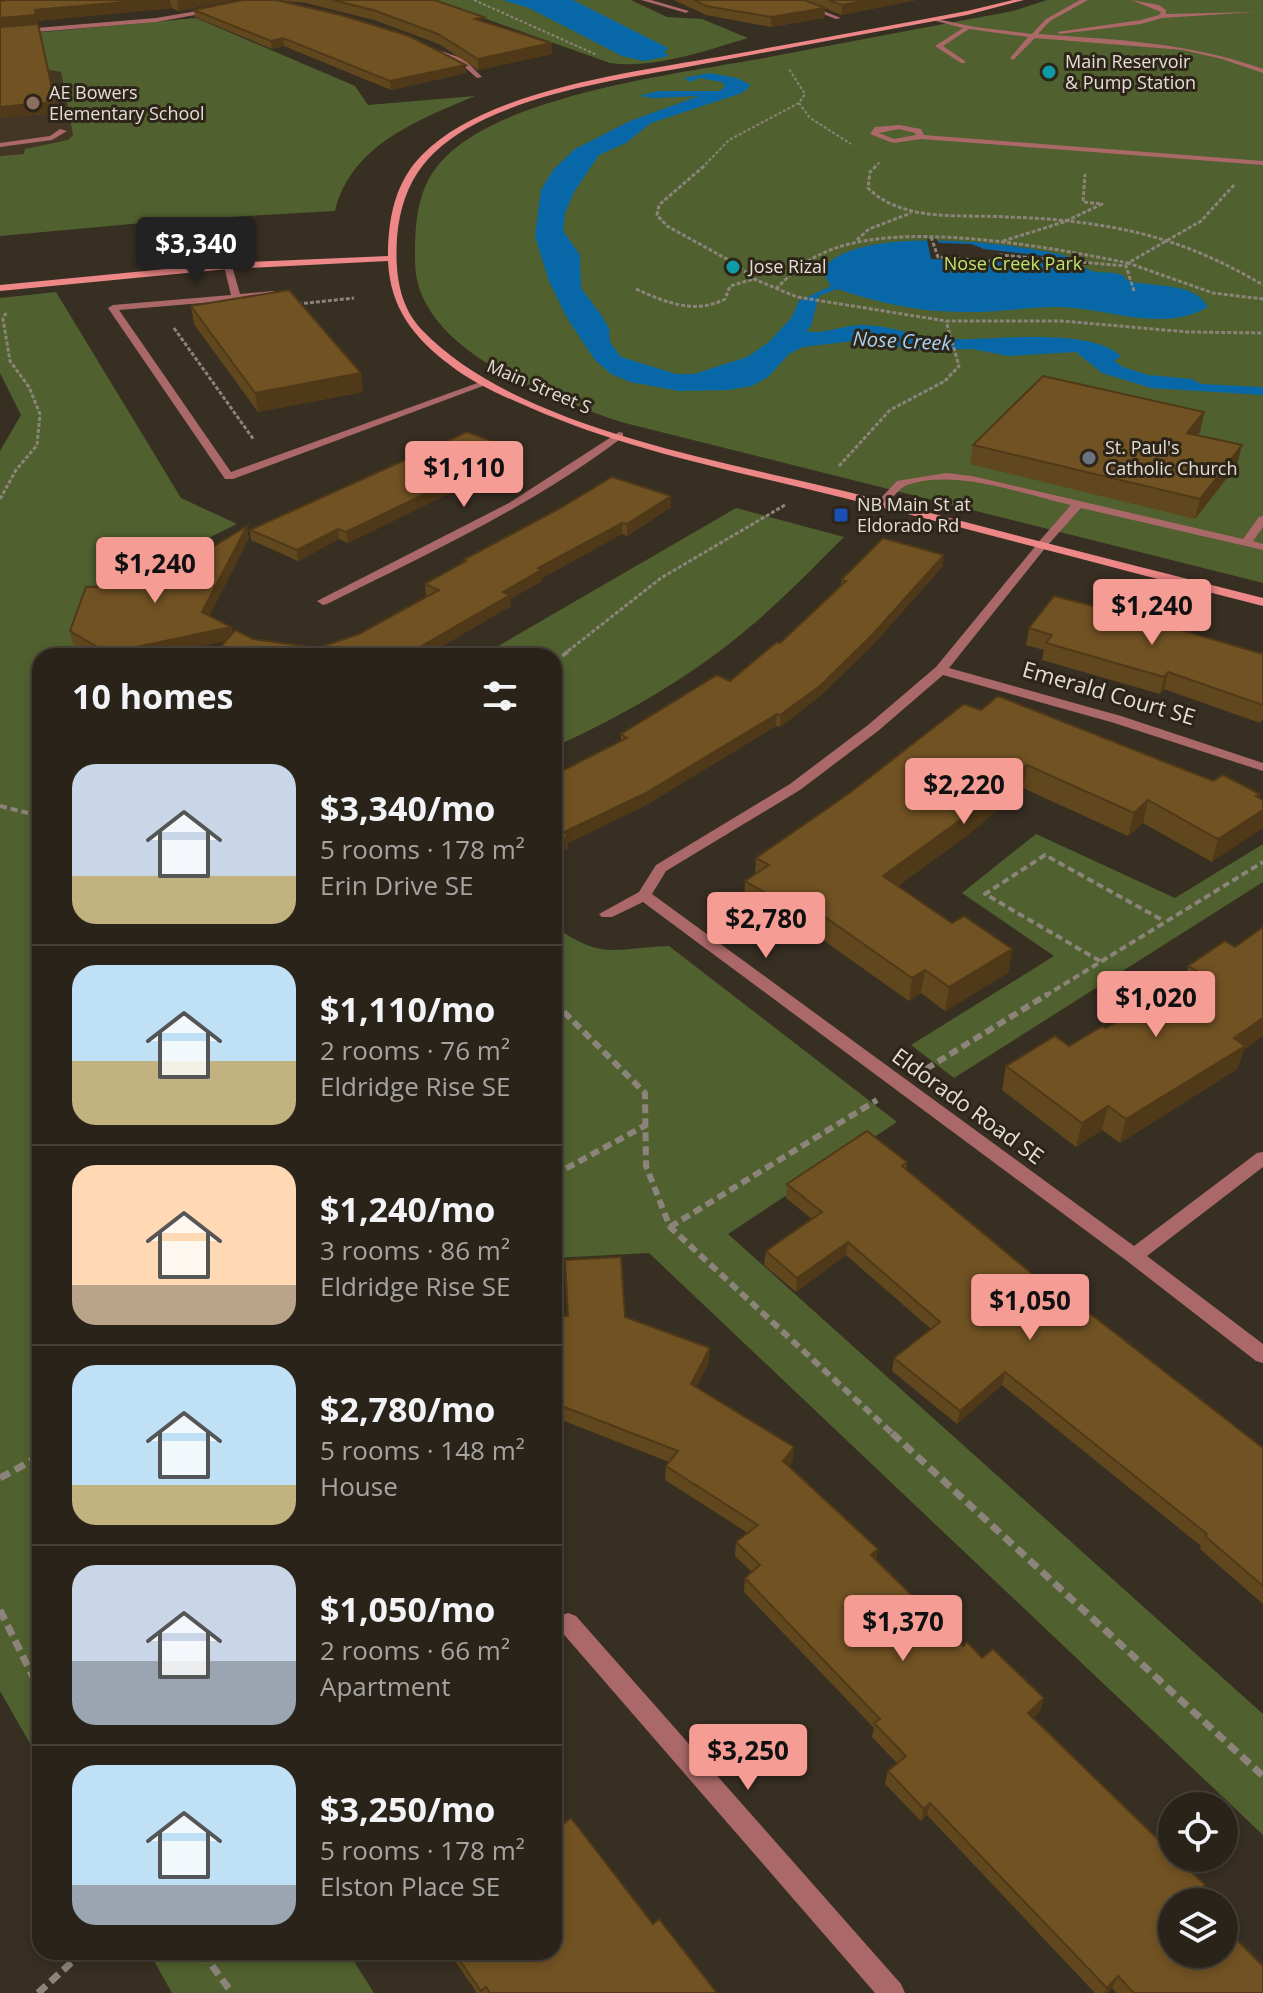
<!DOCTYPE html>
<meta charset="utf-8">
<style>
body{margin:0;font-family:"Open Sans",sans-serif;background:#362f27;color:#f1f3f6;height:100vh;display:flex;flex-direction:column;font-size:30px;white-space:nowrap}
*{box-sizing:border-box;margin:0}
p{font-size:26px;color:#a5a4a2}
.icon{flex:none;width:44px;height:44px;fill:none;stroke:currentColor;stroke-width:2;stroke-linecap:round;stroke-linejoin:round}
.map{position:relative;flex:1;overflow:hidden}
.panel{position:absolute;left:32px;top:648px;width:530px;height:1312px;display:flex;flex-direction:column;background:#2a231a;border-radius:24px;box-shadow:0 4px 12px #0003,0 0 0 2px #464039}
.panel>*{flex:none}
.tools{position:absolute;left:1158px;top:1792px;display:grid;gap:16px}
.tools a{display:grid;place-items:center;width:80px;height:80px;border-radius:50%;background:#2a231a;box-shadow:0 4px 12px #0003,0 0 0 2px #464039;font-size:40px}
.price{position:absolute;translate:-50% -68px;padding:0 18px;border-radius:8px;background:#f59c94;color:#111;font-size:26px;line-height:52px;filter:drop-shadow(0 2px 4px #0008)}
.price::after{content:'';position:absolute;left:50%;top:48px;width:24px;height:18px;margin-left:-12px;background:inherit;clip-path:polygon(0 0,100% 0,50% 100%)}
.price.selected{background:#222;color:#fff}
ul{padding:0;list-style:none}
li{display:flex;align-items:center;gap:24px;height:200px;padding:0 40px}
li+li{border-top:2px solid #464039}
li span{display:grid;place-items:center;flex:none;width:224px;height:160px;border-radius:24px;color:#555}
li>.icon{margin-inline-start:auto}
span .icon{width:96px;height:96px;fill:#fffc;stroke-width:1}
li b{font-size:34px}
h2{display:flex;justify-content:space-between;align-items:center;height:96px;padding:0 40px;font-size:34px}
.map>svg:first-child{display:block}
.built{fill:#443624}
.green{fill:#50602e}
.water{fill:#0868a7}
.pier{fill:#382f23}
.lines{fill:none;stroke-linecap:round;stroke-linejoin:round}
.path-far4{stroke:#8c847a;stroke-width:2;stroke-dasharray:3 2;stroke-linecap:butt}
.path-far3{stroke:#8c847a;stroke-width:3;stroke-dasharray:4 2;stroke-linecap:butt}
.path-far2{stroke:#8c847a;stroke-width:4;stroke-dasharray:7 4;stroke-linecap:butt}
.path-far1{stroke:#8c847a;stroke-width:6;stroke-dasharray:9 5;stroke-linecap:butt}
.path{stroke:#8c847a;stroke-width:7;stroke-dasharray:11 6;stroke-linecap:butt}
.lane{fill:#aa6968;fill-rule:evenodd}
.street{fill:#aa6968;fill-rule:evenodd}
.secondary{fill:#ee8787;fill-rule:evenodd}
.wall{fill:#61471e}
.shaded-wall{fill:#4f3918}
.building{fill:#715223;stroke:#4f3918;stroke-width:2}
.culture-dot{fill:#0f9aa8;stroke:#2e2519;stroke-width:3}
.education-dot{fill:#8d6e63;stroke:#2e2519;stroke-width:3}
.worship-dot{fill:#6b7280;stroke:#2e2519;stroke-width:3}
.transit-dot{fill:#1a4fb4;stroke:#2e2519;stroke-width:3}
.labels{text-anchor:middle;stroke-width:6;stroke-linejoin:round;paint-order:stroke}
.far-poi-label{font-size:18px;fill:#e3ddd6;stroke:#2e2519;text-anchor:start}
.far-park-label{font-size:18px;fill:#bee56c;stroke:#2e2519}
.far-street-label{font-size:18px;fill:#e3ddd6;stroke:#2e2519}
.far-water-label{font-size:20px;font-style:italic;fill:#a9cff1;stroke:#2e2519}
.street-label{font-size:22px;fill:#e3ddd6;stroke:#2e2519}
</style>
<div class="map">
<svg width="1263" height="1993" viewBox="0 0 1263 1993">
<rect width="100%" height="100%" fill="#382f23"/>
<!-- built -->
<path class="built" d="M40,68L61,71L73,135L68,140L25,154L0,156V69Z"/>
<!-- green -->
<g class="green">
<path d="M433,0H631L667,17L702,19L748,38C705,51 654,69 610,63Z"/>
<path d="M1047,0H1263V583L621,422C552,398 414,351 415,260C415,228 416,194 436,168C492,94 681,74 769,57C850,42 931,26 1013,11Z"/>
<path d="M196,18L355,86L368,105L475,96C418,120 351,145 335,211L175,220L0,236V156L24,154L25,149L68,140L73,135L61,72L40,68L0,36Z"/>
<path d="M56,292L181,498L237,524L80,601L76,648L91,656H40V1761L0,1691V451L21,415L0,373V298Z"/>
<path d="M736,508L844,537C814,567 784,598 751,626C694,675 623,716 554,747V656H481Z"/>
<path d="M1036,834L1175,898L1263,844V882L954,1078L911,1045L1054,956L962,893Z"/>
<path d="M554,926C603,961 614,948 669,946L897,1122L728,1234L1263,1714V1835L649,1253L554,1258Z"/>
<path d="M149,1952H348L374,1993H172Z"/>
</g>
<!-- water -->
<g class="water">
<path d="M503,0H573L668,48L664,52L669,56L644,61L622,56L529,8Z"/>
<path d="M710,73L737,78L751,85L742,93L651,123L626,143L599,155L574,192L565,213L563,231L580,255L581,288L601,315L609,328L610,342L621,357L676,374H694L747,357L769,342L791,318L799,301L831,286L822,270C854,224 1009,243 1059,254C1073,257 1079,265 1089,270C1099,274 1110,271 1119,274C1129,277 1121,278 1130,281C1154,288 1194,281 1208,307C1160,334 1107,307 1057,307C1026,307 995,313 964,312C919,312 879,303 837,289L819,296L811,326L806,331C823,335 843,325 861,325C892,325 918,338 946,339C989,341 1089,326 1121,356L1114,361L1123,367L1148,375L1192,379L1201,384L1263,387V395L1151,388L1102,373L1076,352L1009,356L972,349L913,350L861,340L803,347L789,354L768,377L752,386L728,390L679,391L630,382L611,374L595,360L567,318L549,281L535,236L541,190L553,170L575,149L630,121L699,96L654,98L639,96L659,91H719L725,87L722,82L699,78L691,82L684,78Z"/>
</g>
<!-- pier -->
<path class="pier" d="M927,239H936L939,243L971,244L984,249L1087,261L1089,265L931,259Z"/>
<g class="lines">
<!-- path-far4 -->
<g class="path-far4">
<path d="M474,0L597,55"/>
<path d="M799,103L810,118L851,144"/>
<path d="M702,168L729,140L799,103L805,94L789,69"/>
<path d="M874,168L881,161"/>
</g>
<!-- path-far3 -->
<g class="path-far3">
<path d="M704,166L659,205L657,215L667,226L734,263L754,279L797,297L946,321H1062L1188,332L1263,333"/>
<path d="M876,166L870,172L868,188C903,223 962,214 1007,217C1038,218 1068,220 1098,225C1159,234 1211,254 1263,285"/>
<path d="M1234,185L1201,221L1128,263L1213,293L1263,299"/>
<path d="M931,237L938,257L990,261L999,255L1126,266L1134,291"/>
<path d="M857,240L869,229L911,213"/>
<path d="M1003,241L1064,222L1102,204L1083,202L1085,174"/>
<path d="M636,289C665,302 694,315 725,299L730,286L754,279"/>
<path d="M776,289C789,276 802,263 819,255C892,217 1048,247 1128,263L1126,266"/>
<path d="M298,304L354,298"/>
<path d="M174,328L254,440"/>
<path d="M839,466L890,410L945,381L959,366L946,321"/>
<path d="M0,499L16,470L37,445L40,414L29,387L10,361L3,319L6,313"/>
<path d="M568,651L661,578L785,505"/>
</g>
<!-- path-far2 -->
<g class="path-far2">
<path d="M554,663L571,649"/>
<path d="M0,806L40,816"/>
<path d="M1100,961L985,894L1045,855L1164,921"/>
<path d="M1045,996L1263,862"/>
</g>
<!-- path-far1 -->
<g class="path-far1">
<path d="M554,1002L645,1093L646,1166L670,1227L894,1435"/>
<path d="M926,1069L1048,994"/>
<path d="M554,1175L646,1125"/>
<path d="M670,1227L877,1100"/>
</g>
<!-- path -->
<g class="path">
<path d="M892,1433L1263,1776"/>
<path d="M0,1478L40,1456"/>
<path d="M0,1610L40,1691"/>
<path d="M202,1952L232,1993"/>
<path d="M38,1993L83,1952"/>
</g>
<!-- lane -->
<g class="lane">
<path d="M787,0H796L841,18L836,19Z"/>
<path d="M1080,0H1088L1050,21L1038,34C1117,40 1188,42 1263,69V73L1222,59L1183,50L1035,38L1013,60L1010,58L1028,37L969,29L943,46L965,61V63H961L935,46L963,28L932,20V18L975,27L1032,34L1046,19Z"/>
<path d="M1131,0L1159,5L1166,10V14L1257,12L1162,18L1141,24L1060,34L1057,32L1141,20L1159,15L1161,12Z"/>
<path d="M899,125L921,129L924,135L1263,161V165L921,139L893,143L870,134L875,127ZM899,129L915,133L916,135L894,139L879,133Z"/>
<path d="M60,129L67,131L52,140L0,147V143L50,136Z"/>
<path d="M228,263L232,266L240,294L273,291L278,294L273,297L119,310L231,472L483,381L491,383L233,479H225L108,308L113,305L231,295L224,266Z"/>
<path d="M946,473L972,476L1243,539L1259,517L1263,516V527L1253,541L1263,544V550L1081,508L1046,547L1042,548L1036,545L1071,505C1023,494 955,468 907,485C899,488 891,500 885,506L875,504L897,481Z"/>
</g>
<!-- street -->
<g class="street">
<path d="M641,0H651L689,11L686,13Z"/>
<path d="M215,8L217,11L156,22L0,35V31L156,18Z"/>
<path d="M421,44L464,59L482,77L477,78L459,62L421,46Z"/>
<path d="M619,432L623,433V437C532,506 429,553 327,604L323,605L317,601L509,503Z"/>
<path d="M1042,542L1046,543V547L949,668L1121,716L1263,763V771L1111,722L943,675L878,731L800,790L666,871L652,894L1134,1246L1257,1153L1263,1152V1167L1147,1256L1263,1344V1363L1256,1361L1127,1261L643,902L612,917H602L599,914L639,892L656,865L790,784L868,725L936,667L1038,543Z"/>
<path d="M568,1613L576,1616L901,1984L905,1993H875L560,1630L557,1623L560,1616Z"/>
</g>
<!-- secondary -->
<path class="secondary" d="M1013,0H1024L967,15C875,32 783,49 692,66C622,79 549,89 485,119C431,145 402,178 397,238C395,270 398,305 422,330C516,429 726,461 856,494C992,529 1127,564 1263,598V606C1122,570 981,532 840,497C736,471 629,451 531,408C503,396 474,384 450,365C414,338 390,308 388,261L228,269L0,291V285L228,263L388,256C388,219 395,182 422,155C488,87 644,71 735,54C812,40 890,26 967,11Z"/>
</g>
<!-- wall -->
<g class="wall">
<path d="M0,0H234L178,11L172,8L37,21L57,113L0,118Z"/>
<path d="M276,0H439V2L484,22L551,43L552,54L478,70L439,44L374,20L306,3Z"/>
<path d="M674,0H916L841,15L825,8L824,18L771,27L706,15Z"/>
<path d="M194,10L466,65V73L391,90L284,46L272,49L195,17Z"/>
<path d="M191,306L363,392L258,412L194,324Z"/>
<path d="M1204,412L1200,432L1197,435L1237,465L1195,519L970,464L973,445Z"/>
<path d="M517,460L348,543L339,539L298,561L251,540L250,530Z"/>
<path d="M671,496V507L627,536L622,534L542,578V581L510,599L511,606L425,656L225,641L154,656H95L73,644L70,631L177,569L249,538L209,616L231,627L232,633L253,639L318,648L359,634L428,596L426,595L425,584L463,563V560Z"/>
<path d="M943,566L871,647L819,697L780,727L776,726L646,805L568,843V848L554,856L621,741V734L730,681L780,643L841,586V580Z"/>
<path d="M1029,628L1263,654V719L1260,723L1164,689L1160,694L1042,660L1044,650L1026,645Z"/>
<path d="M981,710L1213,781L1260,794L1259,797L1212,862L1143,823L1128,836L1023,788L974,830L898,886L952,923L1012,949L1008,973L945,1011L921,993L909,1001L813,933L804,940L744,904L745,881L755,874L756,858Z"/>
<path d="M1225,941L1244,1050L1237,1069L1120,1143L1102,1130L1076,1147L1002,1090L1006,1066L1069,1046L1106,1028L1185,978L1188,966Z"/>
<path d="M907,1162L906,1169L1048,1287L1263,1448V1604L1200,1549L1201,1546L1002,1385L957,1424L892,1371L894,1358L931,1329L846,1255L796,1292L764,1265L766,1251L812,1219L786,1198L787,1184Z"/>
<path d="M554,1316L625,1317L709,1362L696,1387L793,1461L788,1467L878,1549L876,1560L963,1646L1044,1698L1040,1711L1033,1718L1198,1897L1196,1900L1263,1993H1117L1112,1988L1108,1993H1095L927,1815L921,1821L885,1784L888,1771L897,1763L872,1737L874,1728L744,1592L745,1578L752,1572L735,1556L736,1542L748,1533L665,1480L666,1466L669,1462L554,1417Z"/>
<path d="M653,1924L717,1993H477L449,1952H554Z"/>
</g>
<!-- shaded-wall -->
<g class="shaded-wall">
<path d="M148,0H170L172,8L37,21L38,25L0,29V18L35,10Z"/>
<path d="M180,0H234L178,11L177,1Z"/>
<path d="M869,0H916L841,15L842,5Z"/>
<path d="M825,8L824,18L771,27V17Z"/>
<path d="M283,38L284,46L272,49L271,41Z"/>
<path d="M551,43L552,54L478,70V59Z"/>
<path d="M466,65V73L391,90L390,81Z"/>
<path d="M55,102L57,113L0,118V107Z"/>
<path d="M361,373L363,392L258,412L255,393Z"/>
<path d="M1204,412L1200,432L1183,452L1187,433Z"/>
<path d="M1242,445L1237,465L1195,519L1200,499Z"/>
<path d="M516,450L517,460L348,543L346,532Z"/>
<path d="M671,496V507L627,536V524Z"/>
<path d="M622,523V534L542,578V581L510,599L511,606L425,656H395L503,592L538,568Z"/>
<path d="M247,526L249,538L204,625L202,612Z"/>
<path d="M338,529L339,539L298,561L297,550Z"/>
<path d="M944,555L943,566L871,647L819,697L780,727V715Z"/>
<path d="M231,627L233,639L154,656H108V653Z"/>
<path d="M1168,672L1164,689L1160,694L1164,677Z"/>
<path d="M777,714L776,726L646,805L568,843V848L554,856V843L564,832Z"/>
<path d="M1027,765L1023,788L974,830L880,899L883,876Z"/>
<path d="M1260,794L1253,816L1263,810V828L1212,862L1218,839L1256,796Z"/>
<path d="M1148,800L1143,823L1128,836L1134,813Z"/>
<path d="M815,910L813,933L804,940L806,917Z"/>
<path d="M1012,949L1008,973L945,1011L949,987Z"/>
<path d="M925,970L921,993L909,1001L912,978Z"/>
<path d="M1263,1018V1036L1244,1050L1237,1069L1120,1143L1126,1119Z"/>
<path d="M1108,1106L1102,1130L1076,1147L1082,1123Z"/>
<path d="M848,1242L846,1255L796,1292L797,1278Z"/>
<path d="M710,1348L709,1362L690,1398L691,1384Z"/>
<path d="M1005,1372L1002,1385L957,1424L960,1411Z"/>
<path d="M794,1447L793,1461L781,1476L783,1461Z"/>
<path d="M878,1549L876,1563L871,1555Z"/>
<path d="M1044,1698L1040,1711L1023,1726L1028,1713Z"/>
<path d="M930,1803L927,1815L921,1821L924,1809Z"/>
<path d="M1205,1885L1198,1897L1194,1902V1897Z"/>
<path d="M1118,1976L1112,1988L1108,1993H1104L1107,1988Z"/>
</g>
<!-- building -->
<g class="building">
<path d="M7,0H148L35,10L36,15L0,18V1Z"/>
<path d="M243,0H276L341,15L409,36L466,65L390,81L283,38L271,41L194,10Z"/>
<path d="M333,0H434L484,17L475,19L551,43L478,59L438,34L373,10Z"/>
<path d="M694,0H804L825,8L771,17L706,6Z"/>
<path d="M828,0H869L842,5Z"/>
<path d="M38,24L55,102L0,107V27Z"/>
<path d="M289,290L361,373L255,393L191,306Z"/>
<path d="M1043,376L1204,412L1187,433L1242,445L1200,499L973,445Z"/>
<path d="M467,432L516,450L346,532L338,529L297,550L250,530Z"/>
<path d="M612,477L671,496L627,524L622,523L538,568L541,570L503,592L510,595L418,648L395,656H213L235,630L253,639L318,648L359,634L439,590L425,584L466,561L463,560L557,510Z"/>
<path d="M247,526L202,612L231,627L108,653L70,631L86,587L149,586L166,575L170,568L177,569Z"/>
<path d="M883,538L944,555L872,635L820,686L780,715L777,714L646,793L564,832L568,836L554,843V775L627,738L621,734L717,675L730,681L777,642L780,643L846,581L841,580Z"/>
<path d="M1054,596L1140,618L1263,654V705L1168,672L1164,677L1046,643L1052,635L1029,628Z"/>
<path d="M998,696L1213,781L1223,775L1260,794L1256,796L1263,800V810L1218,839L1148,800L1134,813L1027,765L977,808L883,876L952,923L964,916L1012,949L949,987L925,970L912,978L815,910L806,917L745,881L769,865L756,858L851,792L964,704L981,710Z"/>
<path d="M1263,927V1018L1234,1038L1245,1046L1126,1119L1108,1106L1082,1123L1006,1066L1055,1036L1069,1046L1103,1026L1106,1028L1197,971L1188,966L1225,941L1235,947Z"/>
<path d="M867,1131L907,1162L902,1166L1048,1287L1052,1284L1263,1448V1586L1205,1536L1207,1534L1005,1372L960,1411L894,1358L940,1322L848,1242L797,1278L766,1251L822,1212L787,1184Z"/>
<path d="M621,1257L625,1317L710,1348L691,1384L794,1447L783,1461L878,1549L871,1555L963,1646L967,1642L982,1658L993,1649L1044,1698L1028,1713L1172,1853V1858H1177L1205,1885L1194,1897L1199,1902H1172V1954H1224V1927L1263,1966V1993H1134L1118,1976L1107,1988L930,1803L924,1809L888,1771L906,1756L874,1723L880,1719L745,1578L760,1565L736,1542L758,1525L666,1466L678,1451L554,1403V1316H568L565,1260Z"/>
<path d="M571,1818L653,1924L659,1919L717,1993H490L486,1987L481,1991L454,1952H554V1831Z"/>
</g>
<!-- markers -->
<g class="culture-dot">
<circle cx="1049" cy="72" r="8"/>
<circle cx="733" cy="267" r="8"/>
</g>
<circle class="education-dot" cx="33" cy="103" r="8"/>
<circle class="worship-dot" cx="1089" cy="458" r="8"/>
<rect class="transit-dot" x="833" y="507" width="16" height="16" rx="4"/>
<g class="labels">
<!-- far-poi labels -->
<g class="far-poi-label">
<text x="1065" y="68">Main Reservoir<tspan x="1065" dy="21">&amp; Pump Station</tspan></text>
<text x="49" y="99">AE Bowers<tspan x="49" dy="21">Elementary School</tspan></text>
<text x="749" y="273">Jose Rizal</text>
<text x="1105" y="454">St. Paul's<tspan x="1105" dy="21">Catholic Church</tspan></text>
<text x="857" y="511">NB Main St at<tspan x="857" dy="21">Eldorado Rd</tspan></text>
</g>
<!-- far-park labels -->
<g class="far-park-label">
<text x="1013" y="270">Nose Creek Park</text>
</g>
<!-- far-street labels -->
<g class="far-street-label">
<text transform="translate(539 387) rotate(23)" y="6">Main Street S</text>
</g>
<!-- far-water labels -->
<g class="far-water-label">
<text transform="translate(902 341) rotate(3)" y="7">Nose Creek</text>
</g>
<!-- street labels -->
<g class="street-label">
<text transform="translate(1109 693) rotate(16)" y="8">Emerald Court SE</text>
<text transform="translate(968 1106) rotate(36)" y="8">Eldorado Road SE</text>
</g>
</g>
</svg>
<div class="tools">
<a><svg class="icon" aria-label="locate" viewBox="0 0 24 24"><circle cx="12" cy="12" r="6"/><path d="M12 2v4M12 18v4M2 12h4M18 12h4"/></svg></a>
<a><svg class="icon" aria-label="layers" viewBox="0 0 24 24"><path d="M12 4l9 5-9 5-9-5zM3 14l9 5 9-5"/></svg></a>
</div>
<b class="price selected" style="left:196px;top:285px">$3,340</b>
<b class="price" style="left:464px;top:509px">$1,110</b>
<b class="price" style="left:155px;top:605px">$1,240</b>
<b class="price" style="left:1152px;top:647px">$1,240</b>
<b class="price" style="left:964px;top:826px">$2,220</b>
<b class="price" style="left:766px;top:960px">$2,780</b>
<b class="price" style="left:1156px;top:1039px">$1,020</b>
<b class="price" style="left:1030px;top:1342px">$1,050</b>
<b class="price" style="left:903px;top:1663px">$1,370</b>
<b class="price" style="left:748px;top:1792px">$3,250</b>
<section class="panel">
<h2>10 homes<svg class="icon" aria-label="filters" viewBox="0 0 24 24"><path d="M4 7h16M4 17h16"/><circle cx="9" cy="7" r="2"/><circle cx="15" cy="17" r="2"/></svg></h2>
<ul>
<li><span style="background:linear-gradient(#c9d6e8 70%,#c2b280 0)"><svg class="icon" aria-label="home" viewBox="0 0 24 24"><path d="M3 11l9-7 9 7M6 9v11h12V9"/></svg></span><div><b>$3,340/mo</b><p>5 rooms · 178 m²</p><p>Erin Drive SE</p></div></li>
<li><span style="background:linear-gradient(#bfe0f5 60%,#c2b280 0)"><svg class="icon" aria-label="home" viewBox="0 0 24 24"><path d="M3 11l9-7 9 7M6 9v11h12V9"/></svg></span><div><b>$1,110/mo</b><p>2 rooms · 76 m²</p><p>Eldridge Rise SE</p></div></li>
<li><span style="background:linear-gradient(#ffd9b3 75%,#b9a48a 0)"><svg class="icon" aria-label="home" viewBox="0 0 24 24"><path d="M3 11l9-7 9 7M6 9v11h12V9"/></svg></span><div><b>$1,240/mo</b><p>3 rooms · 86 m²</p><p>Eldridge Rise SE</p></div></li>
<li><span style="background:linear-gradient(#bfe0f5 75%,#c2b280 0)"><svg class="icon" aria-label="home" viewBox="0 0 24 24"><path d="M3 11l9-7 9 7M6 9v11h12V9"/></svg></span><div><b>$2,780/mo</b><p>5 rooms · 148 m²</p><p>House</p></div></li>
<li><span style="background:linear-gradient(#c9d6e8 60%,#9aa5b1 0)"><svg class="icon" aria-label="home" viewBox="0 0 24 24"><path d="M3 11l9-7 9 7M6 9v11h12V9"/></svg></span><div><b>$1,050/mo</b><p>2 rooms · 66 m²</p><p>Apartment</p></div></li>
<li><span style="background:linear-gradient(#bfe0f5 75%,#9aa5b1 0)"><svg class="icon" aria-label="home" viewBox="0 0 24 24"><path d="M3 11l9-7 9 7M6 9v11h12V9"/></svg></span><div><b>$3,250/mo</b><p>5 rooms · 178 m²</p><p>Elston Place SE</p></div></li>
</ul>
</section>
</div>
